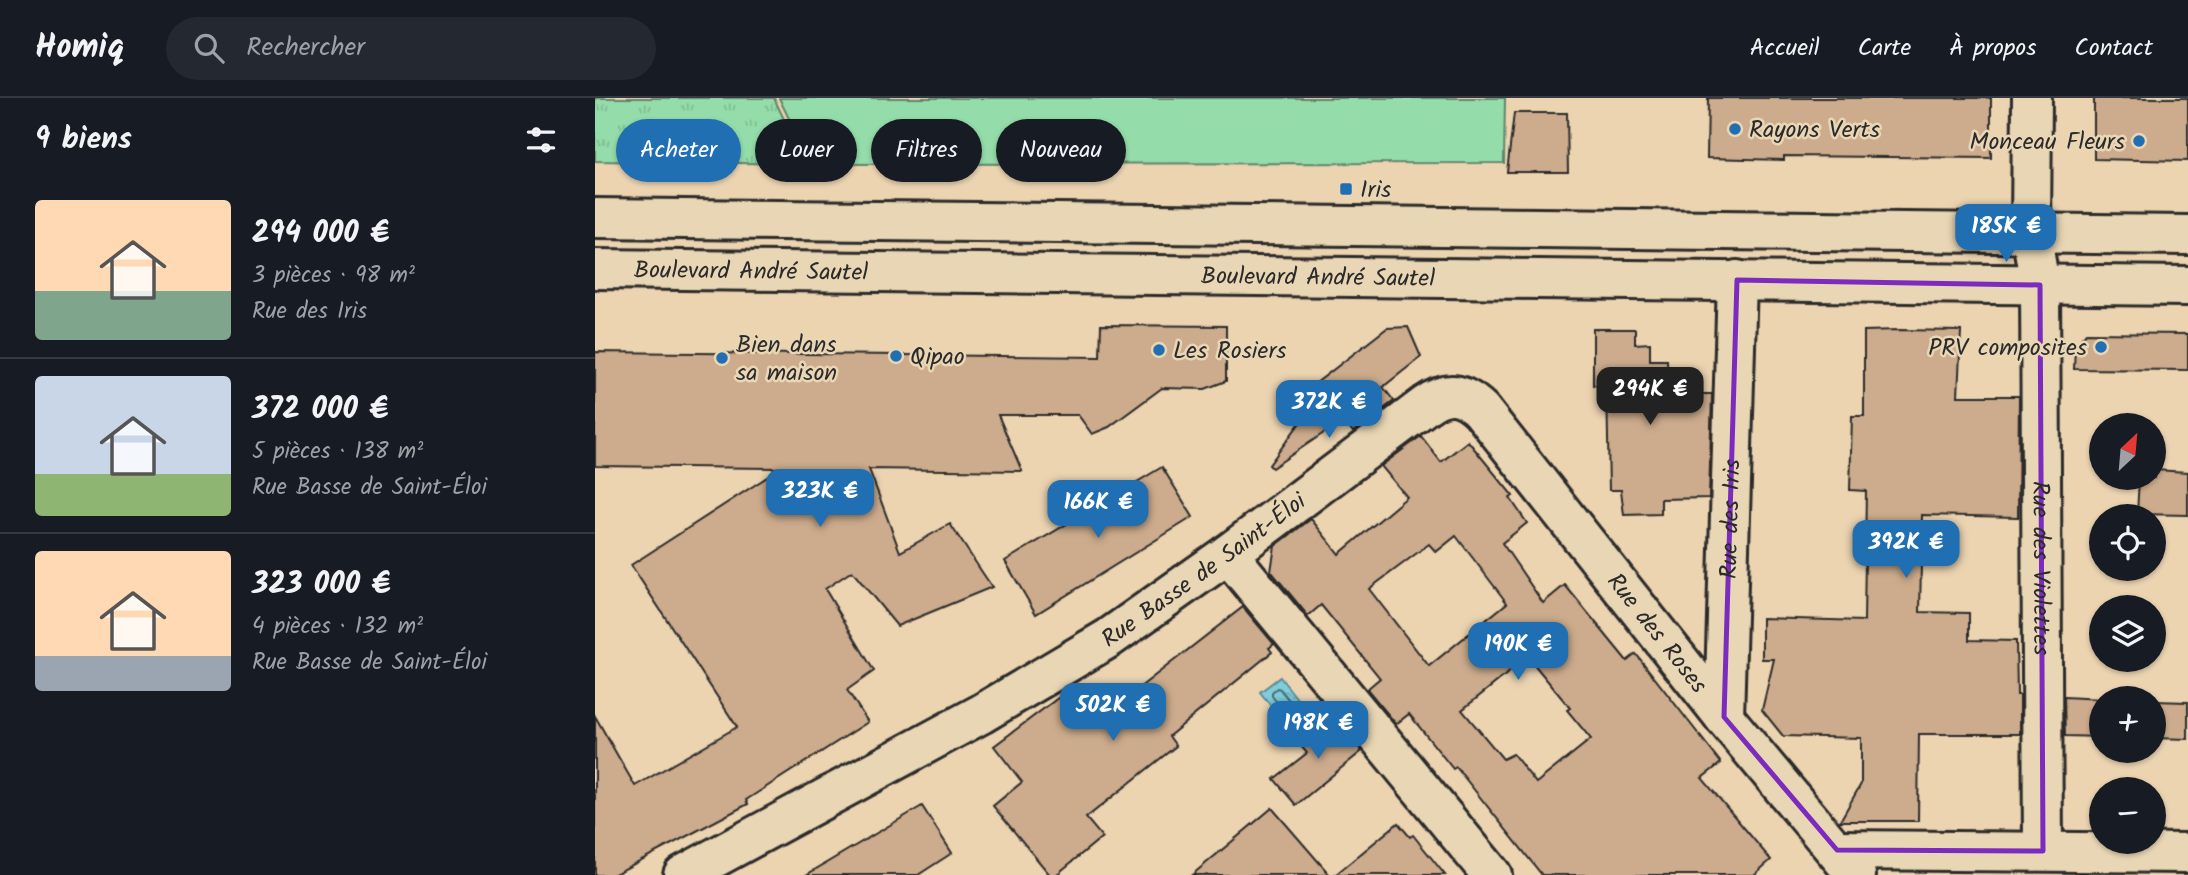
<!DOCTYPE html>
<html lang="fr">
<meta charset="utf-8">
<style>
body{margin:0;font-family:Kalam,sans-serif;background:#242831;color:#f1f3f6;height:100vh;display:flex;flex-direction:column;font-size:26px;white-space:nowrap}
*{box-sizing:border-box;margin:0}
p{font-size:23px;color:#9ea1a6}
.icon{flex:none;width:38px;height:38px;fill:none;stroke:currentColor;stroke-width:2;stroke-linecap:round;stroke-linejoin:round}
.map{position:relative;flex:1;overflow:hidden}
.side{display:flex;flex-direction:column;background:#171b24;width:595px}
.side>*{flex:none}
.banner{position:absolute;left:21px;top:21px;width:665px;height:63px;display:flex;gap:14px}
.needle{width:46px;rotate:26deg}
.buttons{position:absolute;left:1494px;top:315px;display:grid;gap:14px}
.buttons a{display:grid;place-items:center;width:77px;height:77px;border-radius:50%;background:#171b24;box-shadow:0 2px 5px #0004;font-size:35px}
.price{position:absolute;translate:-50% -60px;padding:0 16px;border-radius:14px;background:#1f6fb2;color:#fff;font-size:23px;line-height:46px;filter:drop-shadow(0 2px 4px #0008)}
.price::after{content:'';position:absolute;left:50%;top:42px;width:21px;height:16px;margin-left:-10px;background:inherit;clip-path:polygon(0 0,100% 0,50% 100%)}
.price.on{background:#222;color:#fff}
ul{padding:0;list-style:none}
li{display:flex;align-items:center;gap:21px;height:175px;padding:0 35px}
li+li{border-top:2px solid #363941}
li span{display:grid;place-items:center;flex:none;width:196px;height:140px;border-radius:7px;color:#555}
li>.icon{margin-inline-start:auto}
span .icon{width:84px;height:84px;fill:#fffc;stroke-width:1}
li b{font-size:30px}
h2{display:flex;justify-content:space-between;align-items:center;height:84px;padding:0 35px;font-size:30px}
.pill{padding:0 24px;border-radius:32px;background:#171b24;box-shadow:0 2px 5px #0004;font-size:24px;line-height:63px}
.pill.on{background:#1f6fb2;color:#fff}
header{display:flex;align-items:center;gap:42px;box-sizing:border-box;height:98px;padding:0 35px;background:#171b24;border-bottom:2px solid #363941}
header strong{font-size:33px}
nav{display:flex;gap:38px;margin-inline-start:auto;font-size:24px}
.search{width:490px;height:63px;background:#242831;display:flex;align-items:center;gap:18px;box-sizing:border-box;padding:0 24px;border-radius:38px;color:#9ea1a6;font-size:26px}
main{display:flex;flex:1;min-height:0}
.map>svg:first-child{display:block}
.grass{fill:url(#grass-tufts);stroke:#60846a;stroke-width:2}
.garden{fill:#94dcaa;stroke:#60846a;stroke-width:2}
.water{fill:url(#water-ripples);stroke:#5d8c95;stroke-width:2}
.lines{fill:none;stroke-linecap:round;stroke-linejoin:round}
.shore{stroke:#4c6c71;stroke-width:2}
.building{fill:#cdac8d;stroke:#2b2b2b;stroke-width:2;fill-rule:evenodd}
.street-casing{stroke:#2b2b2b;stroke-width:44}
.primary-casing{stroke:#2b2b2b;stroke-width:44}
.street{stroke:#e9d6b4;stroke-width:38}
.primary{stroke:#e9d6b4;stroke-width:38}
.marked{fill:none;stroke:#7b2cbf;stroke-width:5;stroke-linejoin:round}
.poi-dot{fill:#1f6fb2;stroke:#e9d6b4;stroke-width:2.5}
.labels{text-anchor:middle;stroke-width:5;stroke-linejoin:round;paint-order:stroke}
.poi-label{font-size:24px;fill:#2b2b2b;stroke:#e9d6b4;text-anchor:start}
.street-label{font-size:24px;fill:#2b2b2b;stroke:#e9d6b4}
</style>
<header>
<strong>Homiq</strong>
<div class="search"><svg class="icon" aria-label="search" viewBox="0 0 24 24"><circle cx="10" cy="10" r="6"/><path d="M15 15l6 6"/></svg>Rechercher</div>
<nav><a>Accueil</a><a>Carte</a><a>À propos</a><a>Contact</a></nav>
</header>
<main>
<section class="side">
<h2>9 biens<svg class="icon" aria-label="filters" viewBox="0 0 24 24"><path d="M4 7h16M4 17h16"/><circle cx="9" cy="7" r="2"/><circle cx="15" cy="17" r="2"/></svg></h2>
<ul>
<li><span style="background:linear-gradient(#ffd9b3 65%,#7fa58c 0)"><svg class="icon" aria-label="home" viewBox="0 0 24 24"><path d="M3 11l9-7 9 7M6 9v11h12V9"/></svg></span><div><b>294 000 €</b><p>3 pièces · 98 m²</p><p>Rue des Iris</p></div></li>
<li><span style="background:linear-gradient(#c9d6e8 70%,#8fb573 0)"><svg class="icon" aria-label="home" viewBox="0 0 24 24"><path d="M3 11l9-7 9 7M6 9v11h12V9"/></svg></span><div><b>372 000 €</b><p>5 pièces · 138 m²</p><p>Rue Basse de Saint-Éloi</p></div></li>
<li><span style="background:linear-gradient(#ffd9b3 75%,#9aa5b1 0)"><svg class="icon" aria-label="home" viewBox="0 0 24 24"><path d="M3 11l9-7 9 7M6 9v11h12V9"/></svg></span><div><b>323 000 €</b><p>4 pièces · 132 m²</p><p>Rue Basse de Saint-Éloi</p></div></li>
</ul>
</section>
<div class="map">
<svg width="1593" height="777" viewBox="0 0 1593 777">
<defs>
<pattern id="grass-tufts" width="24" height="20" patternUnits="userSpaceOnUse" patternTransform="scale(1.75)"><rect width="24" height="20" fill="#94dcaa"/><path d="M3 7l-1-3M5 7V3M7 7l1-3M15 17l-1-3M17 17v-4M19 17l1-3" fill="none" stroke="#80bd92"/></pattern>
<pattern id="water-ripples" width="26" height="14" patternUnits="userSpaceOnUse" patternTransform="scale(1.75)"><rect width="26" height="14" fill="#7ecddb"/><path d="M2 4q2-2 4 0t4 0M15 11q2-2 4 0t4 0" fill="none" stroke="#6db0bc"/></pattern>
</defs>
<rect width="100%" height="100%" fill="#ecd4b1"/>
<filter id="ink" filterUnits="userSpaceOnUse"><feTurbulence type="fractalNoise" baseFrequency=".0143" numOctaves="2"/><feDisplacementMap in="SourceGraphic" scale="14" xChannelSelector="R" yChannelSelector="G"/><feConvolveMatrix kernelMatrix="1 2 1 2 8 2 1 2 1" color-interpolation-filters="sRGB"/></filter>
<g filter="url(#ink)">
<!-- grass -->
<path class="grass" d="M0,0H179L198,40L204,66L0,63Z"/>
<!-- garden -->
<path class="garden" d="M184,0H910L909,65L216,66Z"/>
<!-- water -->
<path class="water" d="M685,579L718,621L698,636L665,594Z"/>
<g class="lines">
<!-- shore -->
<path class="shore" d="M682,590L685,591L706,617V621L702,625L697,624L677,598V594Z"/>
</g>
<!-- building -->
<g class="building">
<path d="M1113,0H1396V60L1189,58V62L1112,60Z"/>
<path d="M1499,0H1593V63L1499,61Z"/>
<path d="M919,15H972L973,74H912Z"/>
<path d="M506,227L631,228V283L610,291L567,290L514,329L497,336L483,317H403L427,373L274,371L305,454L355,426L397,489L302,528L257,473L230,491L279,573L252,592L273,624L151,702L153,706L18,777H0V618L40,688L142,629L36,467L186,370L0,368V254L505,259Z"/>
<path d="M813,229L826,259L788,289L799,303L758,334L748,322L677,370L674,367L726,296L716,289L792,230Z"/>
<path d="M998,231H1040V246L1055,245V262H1072L1073,296H1117L1114,400L1066,401V416L1029,417L1026,392H1014L1012,288L998,287Z"/>
<path d="M1304,232L1366,233L1363,298H1424L1423,419L1327,417L1325,514L1374,515V542L1421,543L1422,597H1425V636H1324L1323,723H1245L1266,686V640L1188,638L1167,612L1179,561H1167V520L1269,523L1271,393L1255,392L1257,318H1269V233Z"/>
<path d="M1491,235L1593,236V272L1479,271L1480,248Z"/>
<path d="M826,338L846,364L873,343L918,398L915,400L932,425L907,445L948,505L970,487L1032,563L1041,556L1126,665L1107,680L1176,762L1159,777H947L861,669L858,671L814,616L801,626L772,591L785,580L726,507L713,518L676,473L680,448L716,421L744,456L812,399L786,368ZM861,438L912,505L834,568L774,491L834,446L841,454ZM933,559L975,610L972,612L996,641L941,685L918,656L908,661L867,612Z"/>
<path d="M567,369L598,419L441,516L410,463Z"/>
<path d="M1559,372L1593,374V417L1542,416L1544,380H1559Z"/>
<path d="M648,509L679,546L674,550L677,554L574,638L581,648L491,720L507,739L461,777H455L398,708L427,684L399,648L467,597L482,618L489,614L499,625Z"/>
<path d="M1469,599L1507,601V639L1470,638Z"/>
<path d="M1559,603L1593,604V641L1559,640Z"/>
<path d="M739,619L767,653L701,707L679,681L712,655L705,647Z"/>
<path d="M327,708L357,755L323,777H211Z"/>
<path d="M677,710L735,777H597Z"/>
<path d="M803,725L815,739L818,737L850,777H740Z"/>
</g>
<g class="lines">
<!-- street casing -->
<g class="street-casing">
<g id="street">
<path id="s1" d="M1437,0L1436,135L1445,187L1448,753"/>
<path d="M633,456L897,777"/>
<path id="s2" d="M1129,619L1142,182"/>
<path d="M1242,752L1593,755"/>
<path id="s3" d="M88,777L386,616L514,540L633,456L831,307C852,292 867,294 886,312L1129,619L1261,777"/>
</g>
</g>
<!-- primary casing -->
<g class="primary-casing">
<g id="primary">
<path d="M0,120L1593,137"/>
<path id="s4" d="M0,171L1593,188"/>
</g>
</g>
<!-- street -->
<use href="#street" class="street"/>
<!-- primary -->
<use href="#primary" class="primary"/>
</g>
</g>
<!-- marked area -->
<path class="marked" d="M1142,182L1445,187L1448,753L1242,752L1129,619Z"/>
<!-- markers -->
<g class="poi-dot">
<circle cx="1140" cy="31" r="7"/>
<circle cx="1544" cy="43" r="7"/>
<rect x="744" y="84" width="14" height="14" rx="3.5"/>
<circle cx="1506" cy="249" r="7"/>
<circle cx="564" cy="252" r="7"/>
<circle cx="301" cy="258" r="7"/>
<circle cx="127" cy="260" r="7"/>
</g>
<g class="labels">
<!-- poi labels -->
<g class="poi-label">
<text x="1154" y="39">Rayons Verts</text>
<text x="1530" y="51" text-anchor="end">Monceau Fleurs</text>
<text x="765" y="99">Iris</text>
<text x="141" y="254">Bien dans<tspan x="141" dy="28">sa maison</tspan></text>
<text x="1492" y="257" text-anchor="end">PRV composites</text>
<text x="578" y="260">Les Rosiers</text>
<text x="315" y="266">Qipao</text>
</g>
<!-- street labels -->
<g class="street-label">
<text dy="8" stroke="none"><textPath href="#s4" startOffset="156">Boulevard André Sautel</textPath></text>
<text dy="8" stroke="none"><textPath href="#s4" startOffset="723">Boulevard André Sautel</textPath></text>
<text dy="8" stroke="none"><textPath href="#s2" startOffset="198">Rue des Iris</textPath></text>
<text dy="8" stroke="none"><textPath href="#s1" startOffset="471">Rue des Violettes</textPath></text>
<text dy="8" stroke="none"><textPath href="#s3" startOffset="604">Rue Basse de Saint-Éloi</textPath></text>
<text dy="8" stroke="none"><textPath href="#s3" startOffset="1227">Rue des Roses</textPath></text>
</g>
</g>
</svg>
<div class="buttons">
<a><svg class="needle" viewBox="-14 -14 28 28"><path d="M0-13l5 13h-10z" fill="#e53935"/><path d="M0 13l5-13h-10z" fill="#9ea1a6"/></svg></a>
<a><svg class="icon" aria-label="locate" viewBox="0 0 24 24"><circle cx="12" cy="12" r="6"/><path d="M12 2v4M12 18v4M2 12h4M18 12h4"/></svg></a>
<a><svg class="icon" aria-label="layers" viewBox="0 0 24 24"><path d="M12 4l9 5-9 5-9-5zM3 14l9 5 9-5"/></svg></a>
<a>+</a>
<a>−</a>
</div>
<b class="price" style="left:1411px;top:166px">185K €</b>
<b class="price on" style="left:1055px;top:329px">294K €</b>
<b class="price" style="left:734px;top:342px">372K €</b>
<b class="price" style="left:225px;top:431px">323K €</b>
<b class="price" style="left:503px;top:442px">166K €</b>
<b class="price" style="left:1311px;top:482px">392K €</b>
<b class="price" style="left:923px;top:584px">190K €</b>
<b class="price" style="left:518px;top:645px">502K €</b>
<b class="price" style="left:723px;top:663px">198K €</b>
<div class="banner">
<a class="pill on">Acheter</a>
<a class="pill">Louer</a>
<a class="pill">Filtres</a>
<a class="pill">Nouveau</a>
</div>
</div>
</main>
